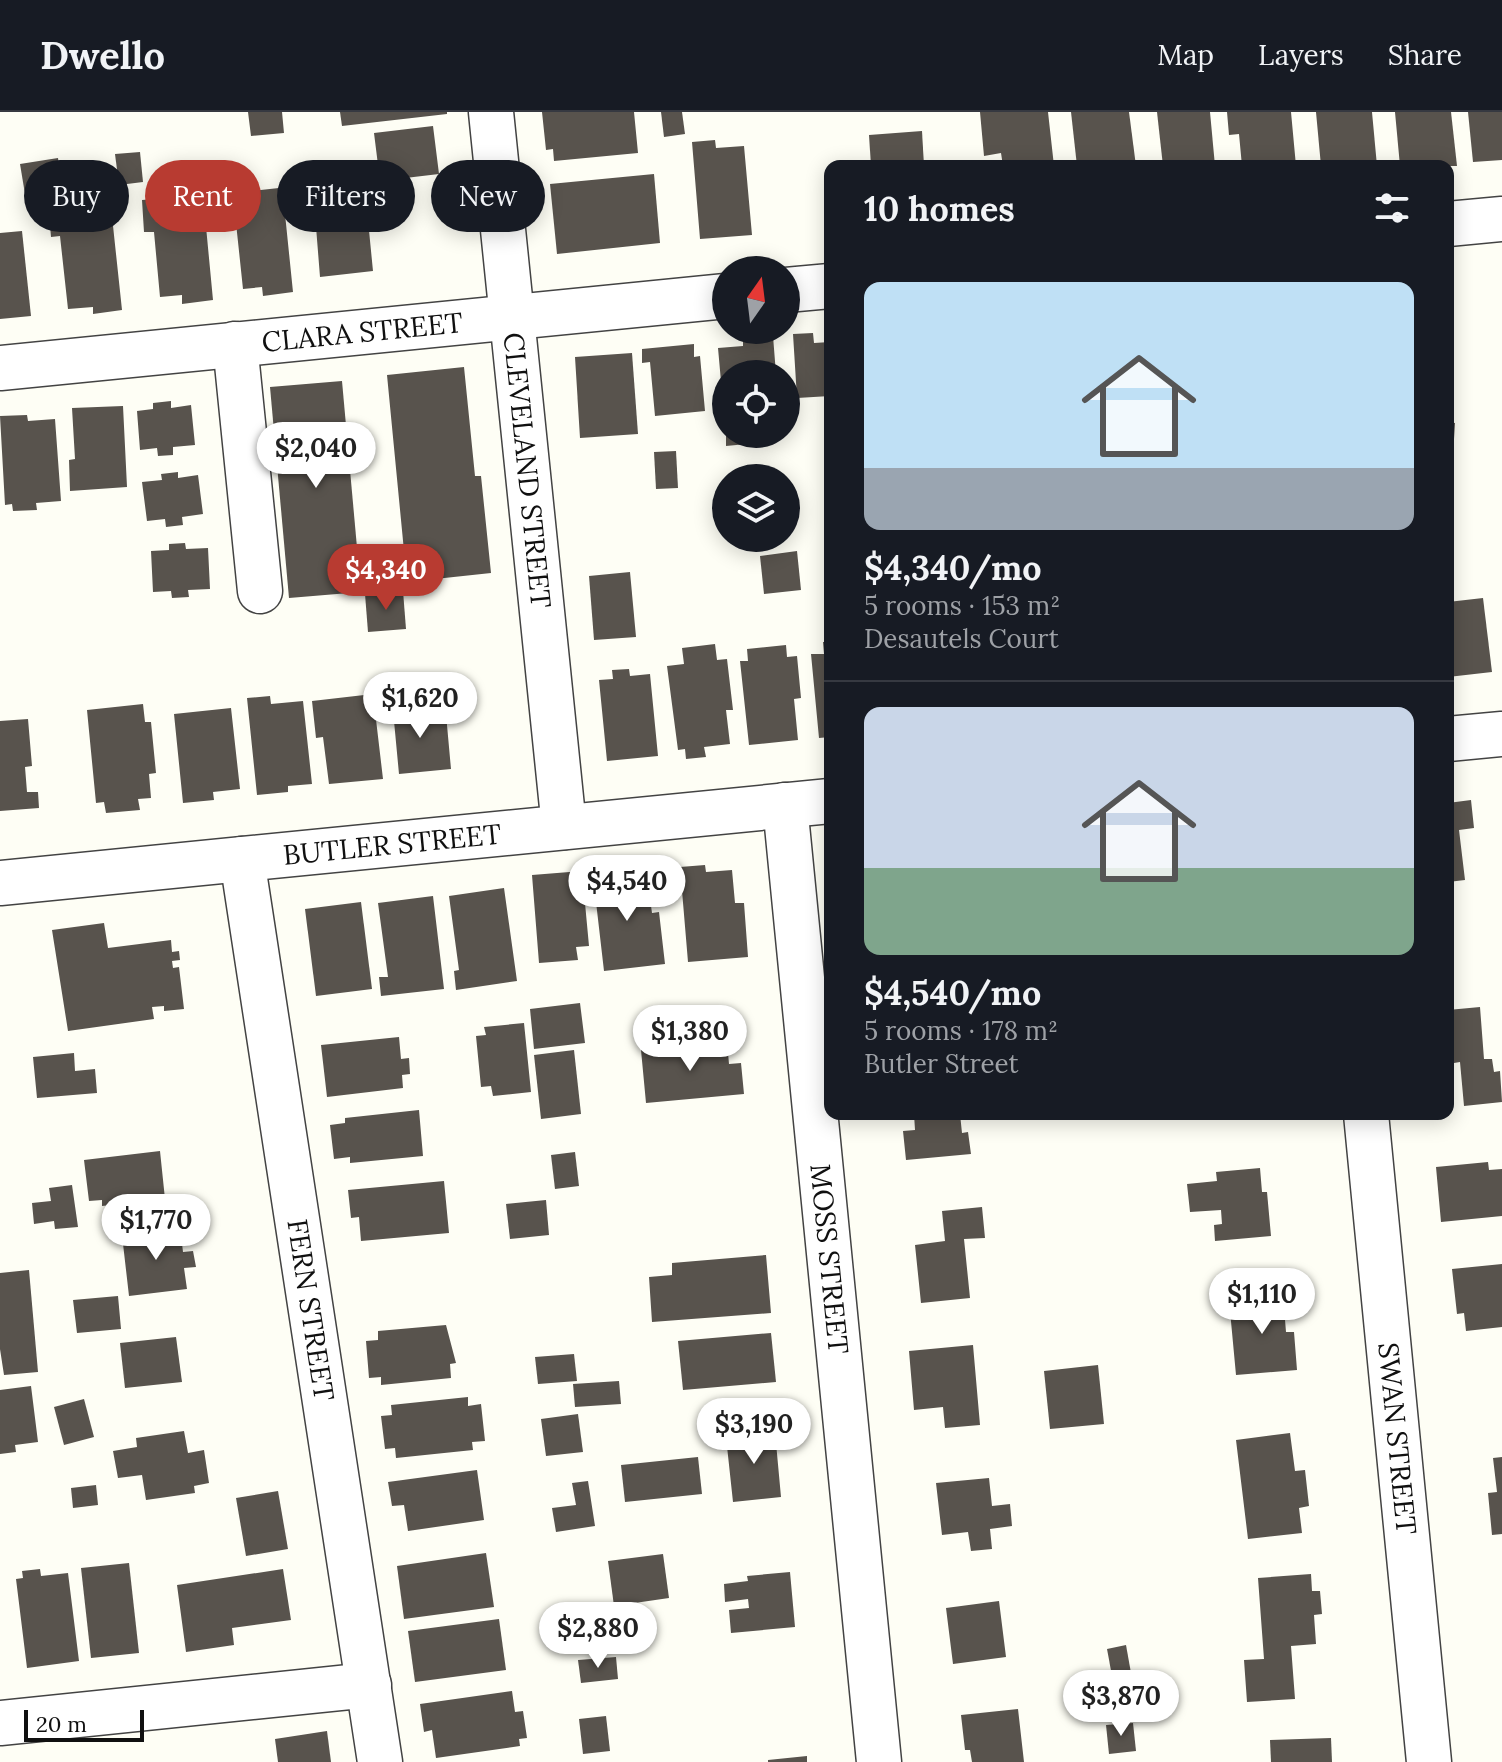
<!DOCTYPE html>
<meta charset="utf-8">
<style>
body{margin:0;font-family:Lora,serif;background:#20242c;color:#f1f3f6;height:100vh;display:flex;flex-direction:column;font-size:30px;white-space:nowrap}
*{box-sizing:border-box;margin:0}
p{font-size:26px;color:#9ea1a6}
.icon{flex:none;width:44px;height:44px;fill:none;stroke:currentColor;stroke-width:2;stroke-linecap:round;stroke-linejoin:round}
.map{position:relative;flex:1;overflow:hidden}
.side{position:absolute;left:824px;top:48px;width:630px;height:960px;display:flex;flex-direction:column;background:#171b24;border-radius:16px;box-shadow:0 4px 20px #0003}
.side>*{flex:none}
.guide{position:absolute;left:24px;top:48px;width:680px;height:72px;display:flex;gap:16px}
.needle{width:52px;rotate:14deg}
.controls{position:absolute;left:712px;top:144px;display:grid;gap:16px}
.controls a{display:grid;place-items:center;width:88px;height:88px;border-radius:50%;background:#171b24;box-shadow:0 4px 20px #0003;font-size:40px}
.scale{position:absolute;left:24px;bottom:20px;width:120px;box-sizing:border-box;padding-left:8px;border:4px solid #101010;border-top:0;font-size:22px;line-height:28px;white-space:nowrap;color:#101010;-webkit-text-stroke:6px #fff;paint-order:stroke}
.price{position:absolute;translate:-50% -68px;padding:0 18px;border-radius:28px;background:#fff;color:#222;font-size:26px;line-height:52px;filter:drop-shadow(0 2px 4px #0008)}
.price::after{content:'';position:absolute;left:50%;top:48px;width:24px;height:18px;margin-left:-12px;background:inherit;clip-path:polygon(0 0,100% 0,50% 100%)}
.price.selected{background:#b83b31;color:#fff}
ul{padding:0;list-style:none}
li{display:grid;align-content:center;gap:16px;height:424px;padding:0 40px}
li+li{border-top:2px solid #363941}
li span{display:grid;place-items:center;height:248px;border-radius:16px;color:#555}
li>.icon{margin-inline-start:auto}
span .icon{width:144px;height:144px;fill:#fffc;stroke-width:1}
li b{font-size:34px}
h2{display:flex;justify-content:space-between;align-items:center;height:96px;padding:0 40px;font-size:34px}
.chip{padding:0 28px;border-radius:36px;background:#171b24;box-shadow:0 4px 20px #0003;font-size:28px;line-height:72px}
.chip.selected{background:#b83b31;color:#fff}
header{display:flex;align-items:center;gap:48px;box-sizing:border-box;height:112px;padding:0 40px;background:#171b24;border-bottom:2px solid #363941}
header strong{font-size:38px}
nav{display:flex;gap:44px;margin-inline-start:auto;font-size:28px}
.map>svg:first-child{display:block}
.building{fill:#58534d}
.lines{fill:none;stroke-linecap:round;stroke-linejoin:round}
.street-casing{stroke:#434343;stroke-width:47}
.street{stroke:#fff;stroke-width:44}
.labels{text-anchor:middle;stroke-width:8;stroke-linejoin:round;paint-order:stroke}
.street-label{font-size:28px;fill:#101010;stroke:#fff}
</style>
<header>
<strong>Dwello</strong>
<nav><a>Map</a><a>Layers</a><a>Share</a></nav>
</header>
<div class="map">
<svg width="1502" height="1650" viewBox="0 0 1502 1650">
<rect width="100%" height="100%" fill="#fefef5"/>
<!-- building -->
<g class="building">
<path d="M248,0H282L284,21L251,24Z"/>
<path d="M340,0H447V2L342,14Z"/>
<path d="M542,0H634L638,41L554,49L553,37L546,38Z"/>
<path d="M661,0H682L685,22L664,25Z"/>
<path d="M980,0H1048L1054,54H1003L1001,41L984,44Z"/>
<path d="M1071,0H1129L1136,54H1077Z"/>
<path d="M1157,0H1210L1215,54H1163Z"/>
<path d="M1227,0H1291L1296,54H1242L1239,22L1229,23Z"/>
<path d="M1316,0H1372L1377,54H1321Z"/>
<path d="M1395,0H1451L1457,54H1400Z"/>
<path d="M1468,0H1502V48L1473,50Z"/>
<path d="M433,14L439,62L380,69L374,21Z"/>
<path d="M922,19L924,54H871L869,23Z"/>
<path d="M715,28L716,36L744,34L752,123L700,127L692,30Z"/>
<path d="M140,40L143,70L119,73L115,42Z"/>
<path d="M58,46L63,83L26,88L20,52Z"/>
<path d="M654,62L660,131L557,142L550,72Z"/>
<path d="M364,68L373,159L320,165L315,102L306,103L303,74Z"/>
<path d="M288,75L291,101L285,102L293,180L263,184L262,175L243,177L236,111L226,112L223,82Z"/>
<path d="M203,83L213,188L182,192V183L160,185L154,120H144L142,88Z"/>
<path d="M111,95L122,198L93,202V195L68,197L60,124L51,125L49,101Z"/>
<path d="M22,119L31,204L0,207V121Z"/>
<path d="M813,221L814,231L830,230V284L797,286L793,222Z"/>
<path d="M773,224L776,262H726L724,303L718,236L743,234V226Z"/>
<path d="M694,232V245L700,244L705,299L655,304L650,250L642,251V237Z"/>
<path d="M632,241L638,322L580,326L575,245Z"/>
<path d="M464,255L475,364H481L491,461L407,470L387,263Z"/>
<path d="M342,269L361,480L289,486L270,275Z"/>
<path d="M171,289V296L191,293L195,333L173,335V343L158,344L157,336L140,338L137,299L153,297V291Z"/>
<path d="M123,294L127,375L70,379L69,348L75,347L72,296Z"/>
<path d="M27,303L28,309L55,307L61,389L36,391L37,398L13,399L12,392L5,393L0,304Z"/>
<path d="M1448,310L1455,311L1451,376L1448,375Z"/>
<path d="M726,322H756L757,331L726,334Z"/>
<path d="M676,339L678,376L656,377L654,340Z"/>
<path d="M178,360V366L198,363L203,402L182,405L183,413L166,415L165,407L147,409L142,370L162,368L161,362Z"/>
<path d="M185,431L186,437L208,436L210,477L188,478L189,485L172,486L171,479L153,480L151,439L169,438V432Z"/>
<path d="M797,439L801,478L764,482L760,444Z"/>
<path d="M630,460L636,525L594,528L589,464Z"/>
<path d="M403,479L406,517L368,520L365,482Z"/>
<path d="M1483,486L1492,560L1448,565V490Z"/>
<path d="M823,530H830V625L819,626L811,542H824Z"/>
<path d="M715,532L717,548L727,547L733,598H726L730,632L704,635L706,645L686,647L685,637L678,638L667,554L684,552L682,536Z"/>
<path d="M786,533L787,545L797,544L801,586L794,587L798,628L749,633L740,549H748L747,537Z"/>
<path d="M629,557L630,564L650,562L658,644L607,649L599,568L613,567L612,558Z"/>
<path d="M373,582L383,667L329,672L323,625L316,626L312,589Z"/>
<path d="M270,584L271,592L303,589L312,672L288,674V680L257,683L247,586Z"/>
<path d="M421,591L422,605L446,602L451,657L399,662L394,609H388L387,595Z"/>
<path d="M143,592L145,610H151L156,661L149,662L151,686L138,687L140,698L106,701L104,690L96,691L87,598Z"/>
<path d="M231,596L240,677L213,680L214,688L183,691L174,602Z"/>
<path d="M28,607L32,654L25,655L27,680H38L39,696L0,699V609Z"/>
<path d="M1471,688L1474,716L1459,718L1465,768L1448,770V691Z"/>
<path d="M705,753L706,760L732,758L735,791H744L748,845L688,850L680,755Z"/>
<path d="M582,759L589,834L576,835L578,848L539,851L532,763Z"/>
<path d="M619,761L620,768L647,765L652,801L659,800L665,852L604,859L593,764Z"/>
<path d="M504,776L517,869L456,878L454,859L459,858L449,784Z"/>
<path d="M433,784L444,877L381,884L379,865H388L378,791Z"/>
<path d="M361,790L372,877L316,884L305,797Z"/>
<path d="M104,811L108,836L171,828L172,840L179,839L180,848L172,849L173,856L179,855L184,897L164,899V894L152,895L154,907L68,919L52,818Z"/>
<path d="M580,891L585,931L534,937L530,897Z"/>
<path d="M1480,895L1484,947H1492L1494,960L1500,959L1502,990L1464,994L1460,950L1448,952V898Z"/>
<path d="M524,911L531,980L493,984L491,974L481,975L476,924L486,923L484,915Z"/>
<path d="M399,925L401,947L409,946L410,962L402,963L403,976L327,985L321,933Z"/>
<path d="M727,930L729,952L741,951L744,982L646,991L641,938Z"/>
<path d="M574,938L581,1002L541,1007L534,943Z"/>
<path d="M74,941L75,959L95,957L97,981L37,986L33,945Z"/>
<path d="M419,998L423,1044L350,1051V1045L334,1047L330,1013L345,1011V1006Z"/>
<path d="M914,1002H960L962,1021L968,1020L971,1042L906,1048L903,1019L915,1018Z"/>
<path d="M160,1039L165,1087L102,1094V1088L89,1089L84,1048Z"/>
<path d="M575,1040L579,1074L555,1077L551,1043Z"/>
<path d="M1488,1050L1489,1058L1502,1057V1104L1441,1110L1436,1055Z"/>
<path d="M1260,1056L1262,1080H1267L1271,1124L1215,1129L1214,1113L1222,1112L1221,1098L1190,1100L1187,1072L1217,1069L1216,1060Z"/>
<path d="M444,1069L449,1121L361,1129L359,1105L351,1106L348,1078Z"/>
<path d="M72,1073L78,1115L55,1117L54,1109L34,1112L32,1091L51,1089L49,1076Z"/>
<path d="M546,1088L549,1123L510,1127L506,1092Z"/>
<path d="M982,1095L985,1126L964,1127L970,1186L921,1191L915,1133L945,1129L942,1099Z"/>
<path d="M180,1115L183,1140L193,1139L196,1155L184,1156L187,1177L129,1184L122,1123Z"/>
<path d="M766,1143L771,1201L652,1210L649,1165L672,1163V1151Z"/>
<path d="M1502,1152V1215L1466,1219L1464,1201L1457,1202L1452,1157Z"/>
<path d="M29,1158L38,1260L4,1263L0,1237V1161Z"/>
<path d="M1283,1183L1286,1220H1294L1297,1258L1236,1263L1229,1188Z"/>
<path d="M118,1184L121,1217L77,1221L73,1188Z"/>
<path d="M446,1213L456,1251L450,1252L451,1266L381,1273V1265L369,1266L366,1229L378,1228V1219Z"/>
<path d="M771,1221L776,1270L683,1278L678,1229Z"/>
<path d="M176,1225L182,1270L125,1276L120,1231Z"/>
<path d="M973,1233L980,1313L945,1316L943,1295L914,1298L909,1239Z"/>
<path d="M574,1242L577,1269L538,1272L535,1245Z"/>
<path d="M1098,1253L1104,1312L1050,1317L1044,1259Z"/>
<path d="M619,1269L621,1292L575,1295L573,1272Z"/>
<path d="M31,1274L38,1330L15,1333L16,1340L0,1342V1278Z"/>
<path d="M468,1285V1294L481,1292L485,1329L472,1330L473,1338L396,1346L395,1336L385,1337L381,1304L392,1303L391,1293Z"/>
<path d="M84,1287L94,1325L64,1333L54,1295Z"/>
<path d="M578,1302L583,1340L546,1344L541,1307Z"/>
<path d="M752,1313L753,1322L775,1320L781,1385L733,1390L726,1325L742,1323L741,1314Z"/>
<path d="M184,1319L188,1341L204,1338L209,1371L194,1374L195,1381L146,1388L142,1363L118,1366L113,1339L137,1335L136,1326Z"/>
<path d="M1290,1321L1295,1359L1305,1358L1309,1394L1299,1396L1302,1421L1248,1427L1236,1328Z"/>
<path d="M698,1345L702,1382L625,1390L621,1353Z"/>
<path d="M1502,1345V1422L1492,1423L1488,1381L1497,1380L1493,1346Z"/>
<path d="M477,1358L484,1408L408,1419L404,1393L392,1394L388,1370Z"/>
<path d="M989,1366L992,1394L1010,1392L1012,1414L990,1417L992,1437L971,1439L968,1420L942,1423L936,1371Z"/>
<path d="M588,1369L595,1414L556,1420L552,1396L576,1393L572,1371Z"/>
<path d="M96,1373L98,1393L73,1396L71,1376Z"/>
<path d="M278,1379L288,1437L246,1444L236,1386Z"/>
<path d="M486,1441L494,1495L404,1507L397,1454Z"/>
<path d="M663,1442L669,1486L614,1494L608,1449Z"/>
<path d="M129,1451L139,1541L91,1546L81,1456Z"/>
<path d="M40,1457L41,1464L68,1461L79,1549L27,1556L16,1467L23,1466L22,1459Z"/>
<path d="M283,1457L291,1508L232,1516L234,1533L186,1540L177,1473Z"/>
<path d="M790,1460L795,1515L731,1521L729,1498L749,1496L748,1487L725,1490L724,1472L748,1469L747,1464Z"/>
<path d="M1311,1462L1312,1479H1320L1322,1502L1314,1503L1316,1532L1291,1534L1295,1587L1247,1590L1244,1548L1264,1547L1258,1466Z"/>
<path d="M999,1489L1006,1545L953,1552L946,1496Z"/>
<path d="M499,1507L506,1558L415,1570L408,1519Z"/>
<path d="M1126,1533L1131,1561L1112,1564L1107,1537Z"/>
<path d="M616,1545L618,1567L581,1571L578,1548Z"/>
<path d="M512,1579L515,1600L523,1599L527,1626L519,1627L520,1634L436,1646L432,1618L424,1620L420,1592Z"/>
<path d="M1018,1597L1024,1650H972L970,1638H965L961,1603Z"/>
<path d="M606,1604L610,1639L583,1642L579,1607Z"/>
<path d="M1133,1611L1136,1639L1109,1642L1106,1613Z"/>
<path d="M327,1619L331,1650H278L275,1627Z"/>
<path d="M1331,1626L1332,1650H1271L1270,1628Z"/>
<path d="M807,1644V1650H768V1648Z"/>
</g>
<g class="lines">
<!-- street casing -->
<g class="street-casing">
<g id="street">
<path id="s1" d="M491,0L564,715"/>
<path d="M1448,112L1502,107"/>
<path d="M786,178L830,174"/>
<path d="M235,232L260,479"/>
<path id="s2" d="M0,256L726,184"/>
<path d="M1448,627L1502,622"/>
<path id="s3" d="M785,693L879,1650"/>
<path id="s4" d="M242,747L380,1650"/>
<path id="s5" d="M0,771L830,689"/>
<path id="s6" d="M1366,1002L1429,1650"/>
<path d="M0,1611L369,1573"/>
</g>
</g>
<!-- street -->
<use href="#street" class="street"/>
</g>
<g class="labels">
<!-- street labels -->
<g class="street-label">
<text dy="10" stroke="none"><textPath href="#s2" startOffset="364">CLARA STREET</textPath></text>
<text dy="10" stroke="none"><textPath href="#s1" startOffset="360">CLEVELAND STREET</textPath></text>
<text dy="10" stroke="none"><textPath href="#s5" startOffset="394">BUTLER STREET</textPath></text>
<text dy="10" stroke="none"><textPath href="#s3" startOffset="456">MOSS STREET</textPath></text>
<text dy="10" stroke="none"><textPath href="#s4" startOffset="456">FERN STREET</textPath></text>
<text dy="10" stroke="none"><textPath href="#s6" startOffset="326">SWAN STREET</textPath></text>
</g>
</g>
</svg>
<div class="controls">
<a><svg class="needle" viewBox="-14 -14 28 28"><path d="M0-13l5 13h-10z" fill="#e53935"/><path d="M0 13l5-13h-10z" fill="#9ea1a6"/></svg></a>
<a><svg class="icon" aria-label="locate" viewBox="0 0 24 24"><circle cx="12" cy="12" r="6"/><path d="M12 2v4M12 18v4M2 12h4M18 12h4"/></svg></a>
<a><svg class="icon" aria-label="layers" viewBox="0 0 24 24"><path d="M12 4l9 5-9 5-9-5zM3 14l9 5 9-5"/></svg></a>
</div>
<div class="scale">20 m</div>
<b class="price" style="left:316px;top:378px">$2,040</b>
<b class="price selected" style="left:386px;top:500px">$4,340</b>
<b class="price" style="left:420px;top:628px">$1,620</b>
<b class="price" style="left:627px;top:811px">$4,540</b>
<b class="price" style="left:690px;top:961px">$1,380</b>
<b class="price" style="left:156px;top:1150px">$1,770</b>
<b class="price" style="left:1262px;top:1224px">$1,110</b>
<b class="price" style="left:754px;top:1354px">$3,190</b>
<b class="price" style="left:598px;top:1558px">$2,880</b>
<b class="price" style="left:1121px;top:1626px">$3,870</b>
<div class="guide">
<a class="chip">Buy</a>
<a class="chip selected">Rent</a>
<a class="chip">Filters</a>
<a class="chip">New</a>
</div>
<section class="side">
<h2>10 homes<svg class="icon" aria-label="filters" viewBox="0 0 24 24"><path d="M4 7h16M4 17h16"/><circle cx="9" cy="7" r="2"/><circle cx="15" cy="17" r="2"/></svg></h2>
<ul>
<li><span style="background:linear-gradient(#bfe0f5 75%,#9aa5b1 0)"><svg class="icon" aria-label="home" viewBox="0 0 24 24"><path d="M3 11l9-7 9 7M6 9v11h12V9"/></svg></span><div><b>$4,340/mo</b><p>5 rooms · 153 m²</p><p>Desautels Court</p></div></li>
<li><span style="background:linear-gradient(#c9d6e8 65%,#7fa58c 0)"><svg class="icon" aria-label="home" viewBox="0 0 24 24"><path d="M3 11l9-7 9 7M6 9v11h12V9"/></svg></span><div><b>$4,540/mo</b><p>5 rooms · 178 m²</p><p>Butler Street</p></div></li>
</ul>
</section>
</div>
